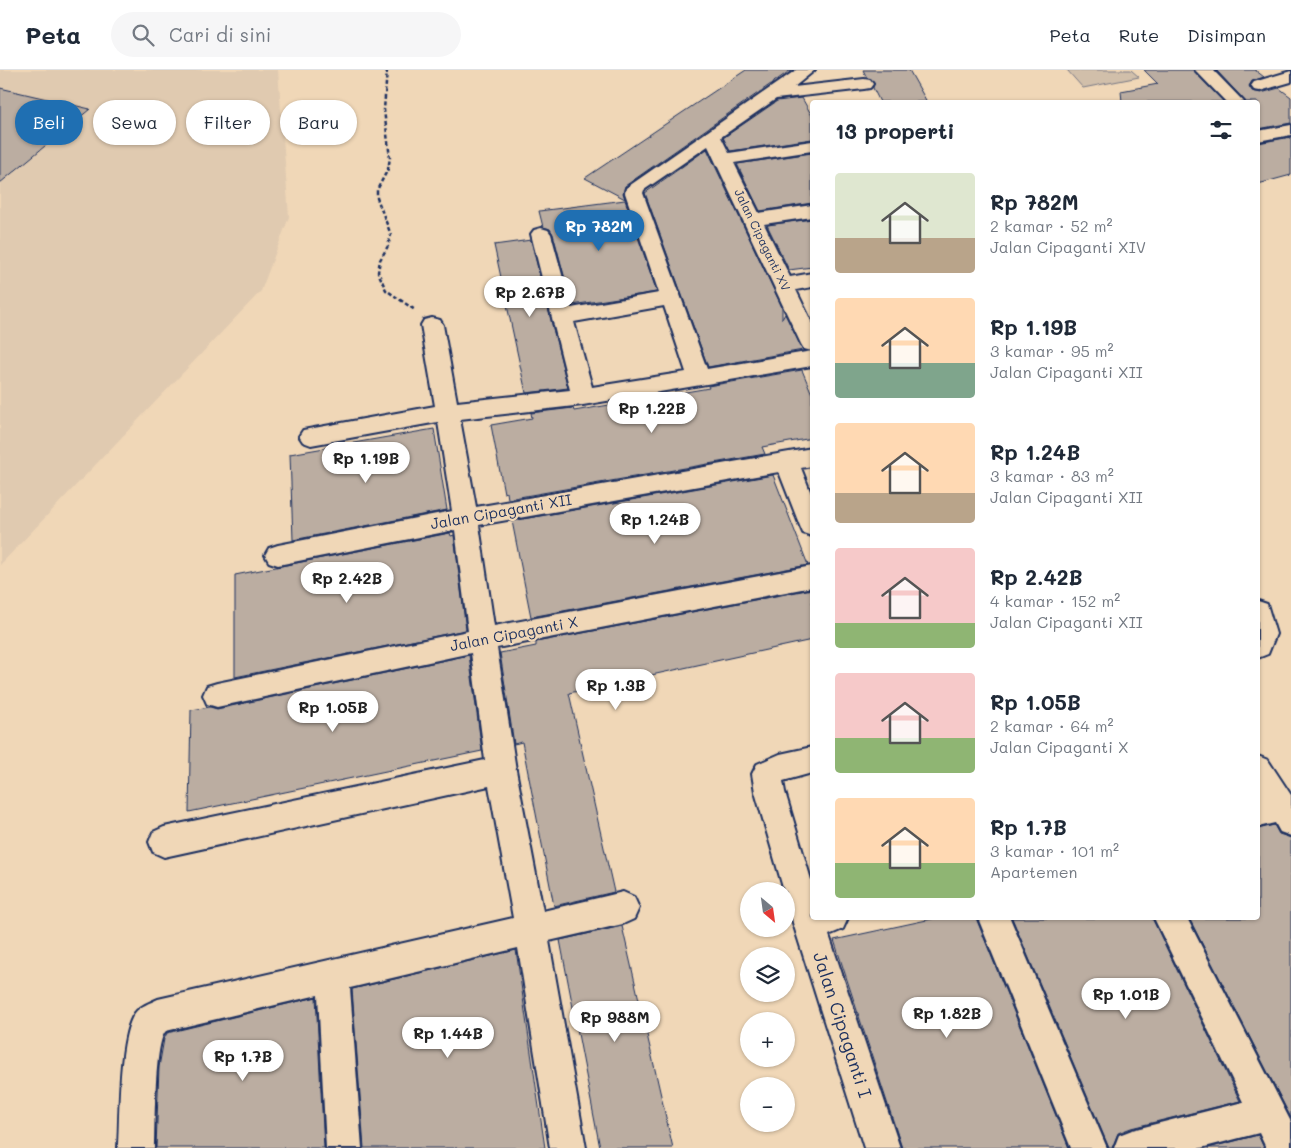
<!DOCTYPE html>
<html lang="id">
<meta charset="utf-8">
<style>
body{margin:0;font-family:Mali,sans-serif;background:#f6f6f7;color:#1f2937;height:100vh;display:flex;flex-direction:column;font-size:19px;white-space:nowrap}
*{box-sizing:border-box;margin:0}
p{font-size:16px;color:#747a83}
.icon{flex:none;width:28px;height:28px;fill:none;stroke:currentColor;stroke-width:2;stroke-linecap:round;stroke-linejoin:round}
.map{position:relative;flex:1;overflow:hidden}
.side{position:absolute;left:810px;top:30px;width:450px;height:820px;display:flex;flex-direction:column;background:#fff;border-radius:5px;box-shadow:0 1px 4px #0004}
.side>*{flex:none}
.top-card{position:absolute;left:15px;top:30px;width:475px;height:45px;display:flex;gap:10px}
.needle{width:32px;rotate:151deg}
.controls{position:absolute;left:740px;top:812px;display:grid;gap:10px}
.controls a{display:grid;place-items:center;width:55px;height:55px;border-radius:50%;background:#fff;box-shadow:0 1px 4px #0004;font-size:25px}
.price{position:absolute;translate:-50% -42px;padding:0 11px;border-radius:18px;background:#fff;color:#222;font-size:16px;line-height:32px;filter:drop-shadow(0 1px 2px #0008)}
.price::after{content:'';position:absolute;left:50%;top:30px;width:15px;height:11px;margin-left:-8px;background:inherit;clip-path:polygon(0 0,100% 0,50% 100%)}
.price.active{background:#1f6fb2;color:#fff}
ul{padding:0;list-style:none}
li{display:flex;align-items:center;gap:15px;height:125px;padding:0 25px}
li span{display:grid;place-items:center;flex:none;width:140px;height:100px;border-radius:5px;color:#555}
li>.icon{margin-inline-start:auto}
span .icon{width:60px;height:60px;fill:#fffc;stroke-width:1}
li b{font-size:21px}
h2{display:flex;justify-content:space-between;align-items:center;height:60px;padding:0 25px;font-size:21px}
.chip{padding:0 18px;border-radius:22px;background:#fff;box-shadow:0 1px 4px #0004;font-size:18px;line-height:45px}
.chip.active{background:#1f6fb2;color:#fff}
header{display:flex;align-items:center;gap:30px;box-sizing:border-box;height:70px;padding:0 25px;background:#fff;border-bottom:1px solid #e0e1e3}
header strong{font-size:24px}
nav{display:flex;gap:28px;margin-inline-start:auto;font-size:18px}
.search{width:350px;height:45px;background:#f6f6f7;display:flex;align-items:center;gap:12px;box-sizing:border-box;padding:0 18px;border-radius:28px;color:#747a83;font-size:19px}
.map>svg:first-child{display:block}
.built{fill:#e0cab0}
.green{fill:#d1bfaa;stroke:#767784}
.building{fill:#bbada1;stroke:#1b2f5e}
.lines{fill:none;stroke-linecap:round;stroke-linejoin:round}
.street-casing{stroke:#1b2f5e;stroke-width:4}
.path{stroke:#1b2f5e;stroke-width:2.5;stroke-dasharray:4 2.5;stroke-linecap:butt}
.street{fill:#f0d7b7;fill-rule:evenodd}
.labels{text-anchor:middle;stroke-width:4.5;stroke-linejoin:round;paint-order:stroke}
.far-street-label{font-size:12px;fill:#1b2f5e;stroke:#f0d7b7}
.street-label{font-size:15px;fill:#1b2f5e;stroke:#f0d7b7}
.near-street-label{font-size:18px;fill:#1b2f5e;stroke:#f0d7b7}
</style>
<header>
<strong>Peta</strong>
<div class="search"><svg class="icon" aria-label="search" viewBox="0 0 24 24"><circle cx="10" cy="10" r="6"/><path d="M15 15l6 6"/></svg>Cari di sini</div>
<nav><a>Peta</a><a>Rute</a><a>Disimpan</a></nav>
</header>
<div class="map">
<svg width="1291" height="1078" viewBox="0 0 1291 1078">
<rect width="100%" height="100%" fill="#f0d7b7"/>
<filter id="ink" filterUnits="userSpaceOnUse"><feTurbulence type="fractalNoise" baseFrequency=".02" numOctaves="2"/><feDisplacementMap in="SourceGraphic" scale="10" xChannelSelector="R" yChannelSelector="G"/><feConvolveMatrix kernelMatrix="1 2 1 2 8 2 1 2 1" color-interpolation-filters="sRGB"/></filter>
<g filter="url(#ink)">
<!-- built -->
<path class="built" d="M0,0H278L289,147L261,221L0,495Z"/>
<!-- green -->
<path class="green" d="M1067,0H1131L1139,7L1083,18Z"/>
<!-- building -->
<g class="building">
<path d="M746,0H791L625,116L623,123L625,129L585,108Z"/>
<path d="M863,0H909L927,32H880L873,18L874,13L867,8Z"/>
<path d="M1144,0H1193L1224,32H1122L1121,21L1158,14Z"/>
<path d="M1216,0H1255L1264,7L1252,11L1249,16L1252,21L1261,23L1279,18L1291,27V53L1258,59V32H1246Z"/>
<path d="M0,18L90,39L0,113Z"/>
<path d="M802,28L812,46V69L730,81L723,68L777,31Z"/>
<path d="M1291,67V105L1258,114V73Z"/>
<path d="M707,79L782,237V249L785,244L803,280L708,297L645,123Z"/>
<path d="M812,83V133L760,141L737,94Z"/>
<path d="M625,130L657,222L572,235L553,164L550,159L543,157L539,141Z"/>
<path d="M812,149V197L789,200L767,155Z"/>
<path d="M531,170L568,318L526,323L494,175Z"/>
<path d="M802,300L812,324V368L762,377L765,384L508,429L507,422L504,423L491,355L532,348L531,343L573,338L574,341L709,318L708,316Z"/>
<path d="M434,359L447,440L293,470L290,384Z"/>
<path d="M773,405L808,495L531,547L512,451Z"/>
<path d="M450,463L451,466L454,465L466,560L235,607V505Z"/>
<path d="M812,519V570L569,623L614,822L554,836L522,672L514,674L500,583L536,576V572Z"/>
<path d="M469,585L482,681L189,742L191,640L210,637L217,639Z"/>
<path d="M1274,755L1279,764L1291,768V1048L1189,848H1258V759Z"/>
<path d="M936,848H976L1069,1078H902L834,870Z"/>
<path d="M1012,848H1152L1240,1031L1131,1058L1118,1063L1112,1078H1109Z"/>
<path d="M622,856L631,895L673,1078H600L560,870Z"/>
<path d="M516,880L545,1078H364L352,919Z"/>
<path d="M316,927L324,1078H156L159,997L164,969L167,963Z"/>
<path d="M1258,1065L1264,1078H1208Z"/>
</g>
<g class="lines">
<!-- street casing -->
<g class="street-casing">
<g id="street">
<path d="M796,0H815L794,17L864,9L870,10L873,14L870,18L864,19L776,29L721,67L729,83L812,71V81L734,93L759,143L812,135V147L764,154L790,207L812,203V217L796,220L812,253V296L583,335L460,349L476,437L812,378V396L801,398L812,426V466L803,463L800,456L779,402L479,455L494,556L812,496V517L497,578L516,700L543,841L623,822L634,827L639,838L634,849L623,854L549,871L586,1078H550L518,878L350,918L362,1078H326L318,925L166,961C154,971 155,1057 154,1078H118C120,1048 118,967 135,943C140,936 150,933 158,929L513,848L489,716L164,787L153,782L149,772L153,762L164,757L485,690L471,583L217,637L207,634L203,625L207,616L217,613L468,561L455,460L278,495L269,492L265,485L269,478L278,475L452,441L438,352L311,375L303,372L299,366L303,360L435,336L421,255L424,250L432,248L440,250L443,255L457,332L570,320L531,164L534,160L541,158L548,160L551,164L571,238L659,223L625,123L626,118ZM708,76L801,274L804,279L812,281L707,299L643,123L644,120ZM664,236L686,302L592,317L574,252Z"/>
<path d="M1195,0H1213L1244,32H1226Z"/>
<path d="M1291,1V12L1260,21L1254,20L1251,16L1254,12Z"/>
<path d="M1291,55V65L1258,71V61Z"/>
<path d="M1258,531L1267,534L1276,564L1268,584L1258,588Z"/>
<path d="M812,677V703L783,711L785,722L812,813V848H848L843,859L829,865L900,1078H864L793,853L786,821H784L755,722L752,704L757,694L780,684Z"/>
<path d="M1258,686L1268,690L1291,725V766L1280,762L1275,753L1258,757Z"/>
<path d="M978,848H1010L1107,1078H1071Z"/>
<path d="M1154,848H1187L1291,1052V1078H1266L1259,1063L1201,1078H1114L1119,1065L1132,1060L1243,1032Z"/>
</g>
</g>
<!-- path -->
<path class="path" d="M387,0L384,40L390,88L388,99L377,120V128L391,165L388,176L380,190L378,202L386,220L415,240"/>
<!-- street -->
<use href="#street" class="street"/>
</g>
</g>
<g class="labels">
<!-- far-street labels -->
<g class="far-street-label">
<text transform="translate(762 170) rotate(64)" y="4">Jalan Cipaganti XV</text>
</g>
<!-- street labels -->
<g class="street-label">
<text transform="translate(501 442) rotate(-10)" y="5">Jalan Cipaganti XII</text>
<text transform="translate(514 564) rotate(-11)" y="5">Jalan Cipaganti X</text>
</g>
<!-- near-street labels -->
<g class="near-street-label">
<text transform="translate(842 955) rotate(72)" y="6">Jalan Cipaganti I</text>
</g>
</g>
</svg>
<div class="controls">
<a><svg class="needle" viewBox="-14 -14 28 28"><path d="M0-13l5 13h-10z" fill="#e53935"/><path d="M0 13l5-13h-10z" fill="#747a83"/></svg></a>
<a><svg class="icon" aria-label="layers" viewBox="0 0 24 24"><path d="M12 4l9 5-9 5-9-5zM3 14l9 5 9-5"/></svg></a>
<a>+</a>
<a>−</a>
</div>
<b class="price active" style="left:599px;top:182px">Rp 782M</b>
<b class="price" style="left:530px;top:248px">Rp 2.67B</b>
<b class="price" style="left:652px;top:364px">Rp 1.22B</b>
<b class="price" style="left:366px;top:414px">Rp 1.19B</b>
<b class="price" style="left:655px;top:475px">Rp 1.24B</b>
<b class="price" style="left:347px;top:534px">Rp 2.42B</b>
<b class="price" style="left:616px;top:641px">Rp 1.3B</b>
<b class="price" style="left:333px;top:663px">Rp 1.05B</b>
<b class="price" style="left:1126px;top:950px">Rp 1.01B</b>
<b class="price" style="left:947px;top:969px">Rp 1.82B</b>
<b class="price" style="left:615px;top:973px">Rp 988M</b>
<b class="price" style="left:448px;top:989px">Rp 1.44B</b>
<b class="price" style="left:243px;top:1012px">Rp 1.7B</b>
<div class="top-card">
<a class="chip active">Beli</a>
<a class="chip">Sewa</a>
<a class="chip">Filter</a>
<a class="chip">Baru</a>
</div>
<section class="side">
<h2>13 properti<svg class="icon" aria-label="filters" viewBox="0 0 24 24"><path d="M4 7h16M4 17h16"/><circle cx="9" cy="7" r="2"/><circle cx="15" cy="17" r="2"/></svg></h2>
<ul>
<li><span style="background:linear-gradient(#dfe7d0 65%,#b9a48a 0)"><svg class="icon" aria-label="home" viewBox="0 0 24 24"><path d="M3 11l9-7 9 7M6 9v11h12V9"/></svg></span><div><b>Rp 782M</b><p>2 kamar · 52 m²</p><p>Jalan Cipaganti XIV</p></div></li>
<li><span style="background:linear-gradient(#ffd9b3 65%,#7fa58c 0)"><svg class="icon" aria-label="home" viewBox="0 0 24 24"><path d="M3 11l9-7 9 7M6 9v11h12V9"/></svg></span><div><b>Rp 1.19B</b><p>3 kamar · 95 m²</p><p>Jalan Cipaganti XII</p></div></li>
<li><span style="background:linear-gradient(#ffd9b3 70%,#b9a48a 0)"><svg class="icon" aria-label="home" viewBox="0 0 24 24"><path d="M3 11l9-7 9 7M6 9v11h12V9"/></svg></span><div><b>Rp 1.24B</b><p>3 kamar · 83 m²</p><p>Jalan Cipaganti XII</p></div></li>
<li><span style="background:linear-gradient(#f6c9c9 75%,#8fb573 0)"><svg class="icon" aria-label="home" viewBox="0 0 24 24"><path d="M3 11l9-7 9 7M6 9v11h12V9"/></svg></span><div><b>Rp 2.42B</b><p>4 kamar · 152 m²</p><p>Jalan Cipaganti XII</p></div></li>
<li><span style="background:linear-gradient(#f6c9c9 65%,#8fb573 0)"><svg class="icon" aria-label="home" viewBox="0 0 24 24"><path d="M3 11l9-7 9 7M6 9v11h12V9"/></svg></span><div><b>Rp 1.05B</b><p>2 kamar · 64 m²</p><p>Jalan Cipaganti X</p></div></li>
<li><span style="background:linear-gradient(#ffd9b3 65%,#8fb573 0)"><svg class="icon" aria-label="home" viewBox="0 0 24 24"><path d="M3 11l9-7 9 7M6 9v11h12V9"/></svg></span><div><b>Rp 1.7B</b><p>3 kamar · 101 m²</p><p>Apartemen</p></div></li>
</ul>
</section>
</div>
